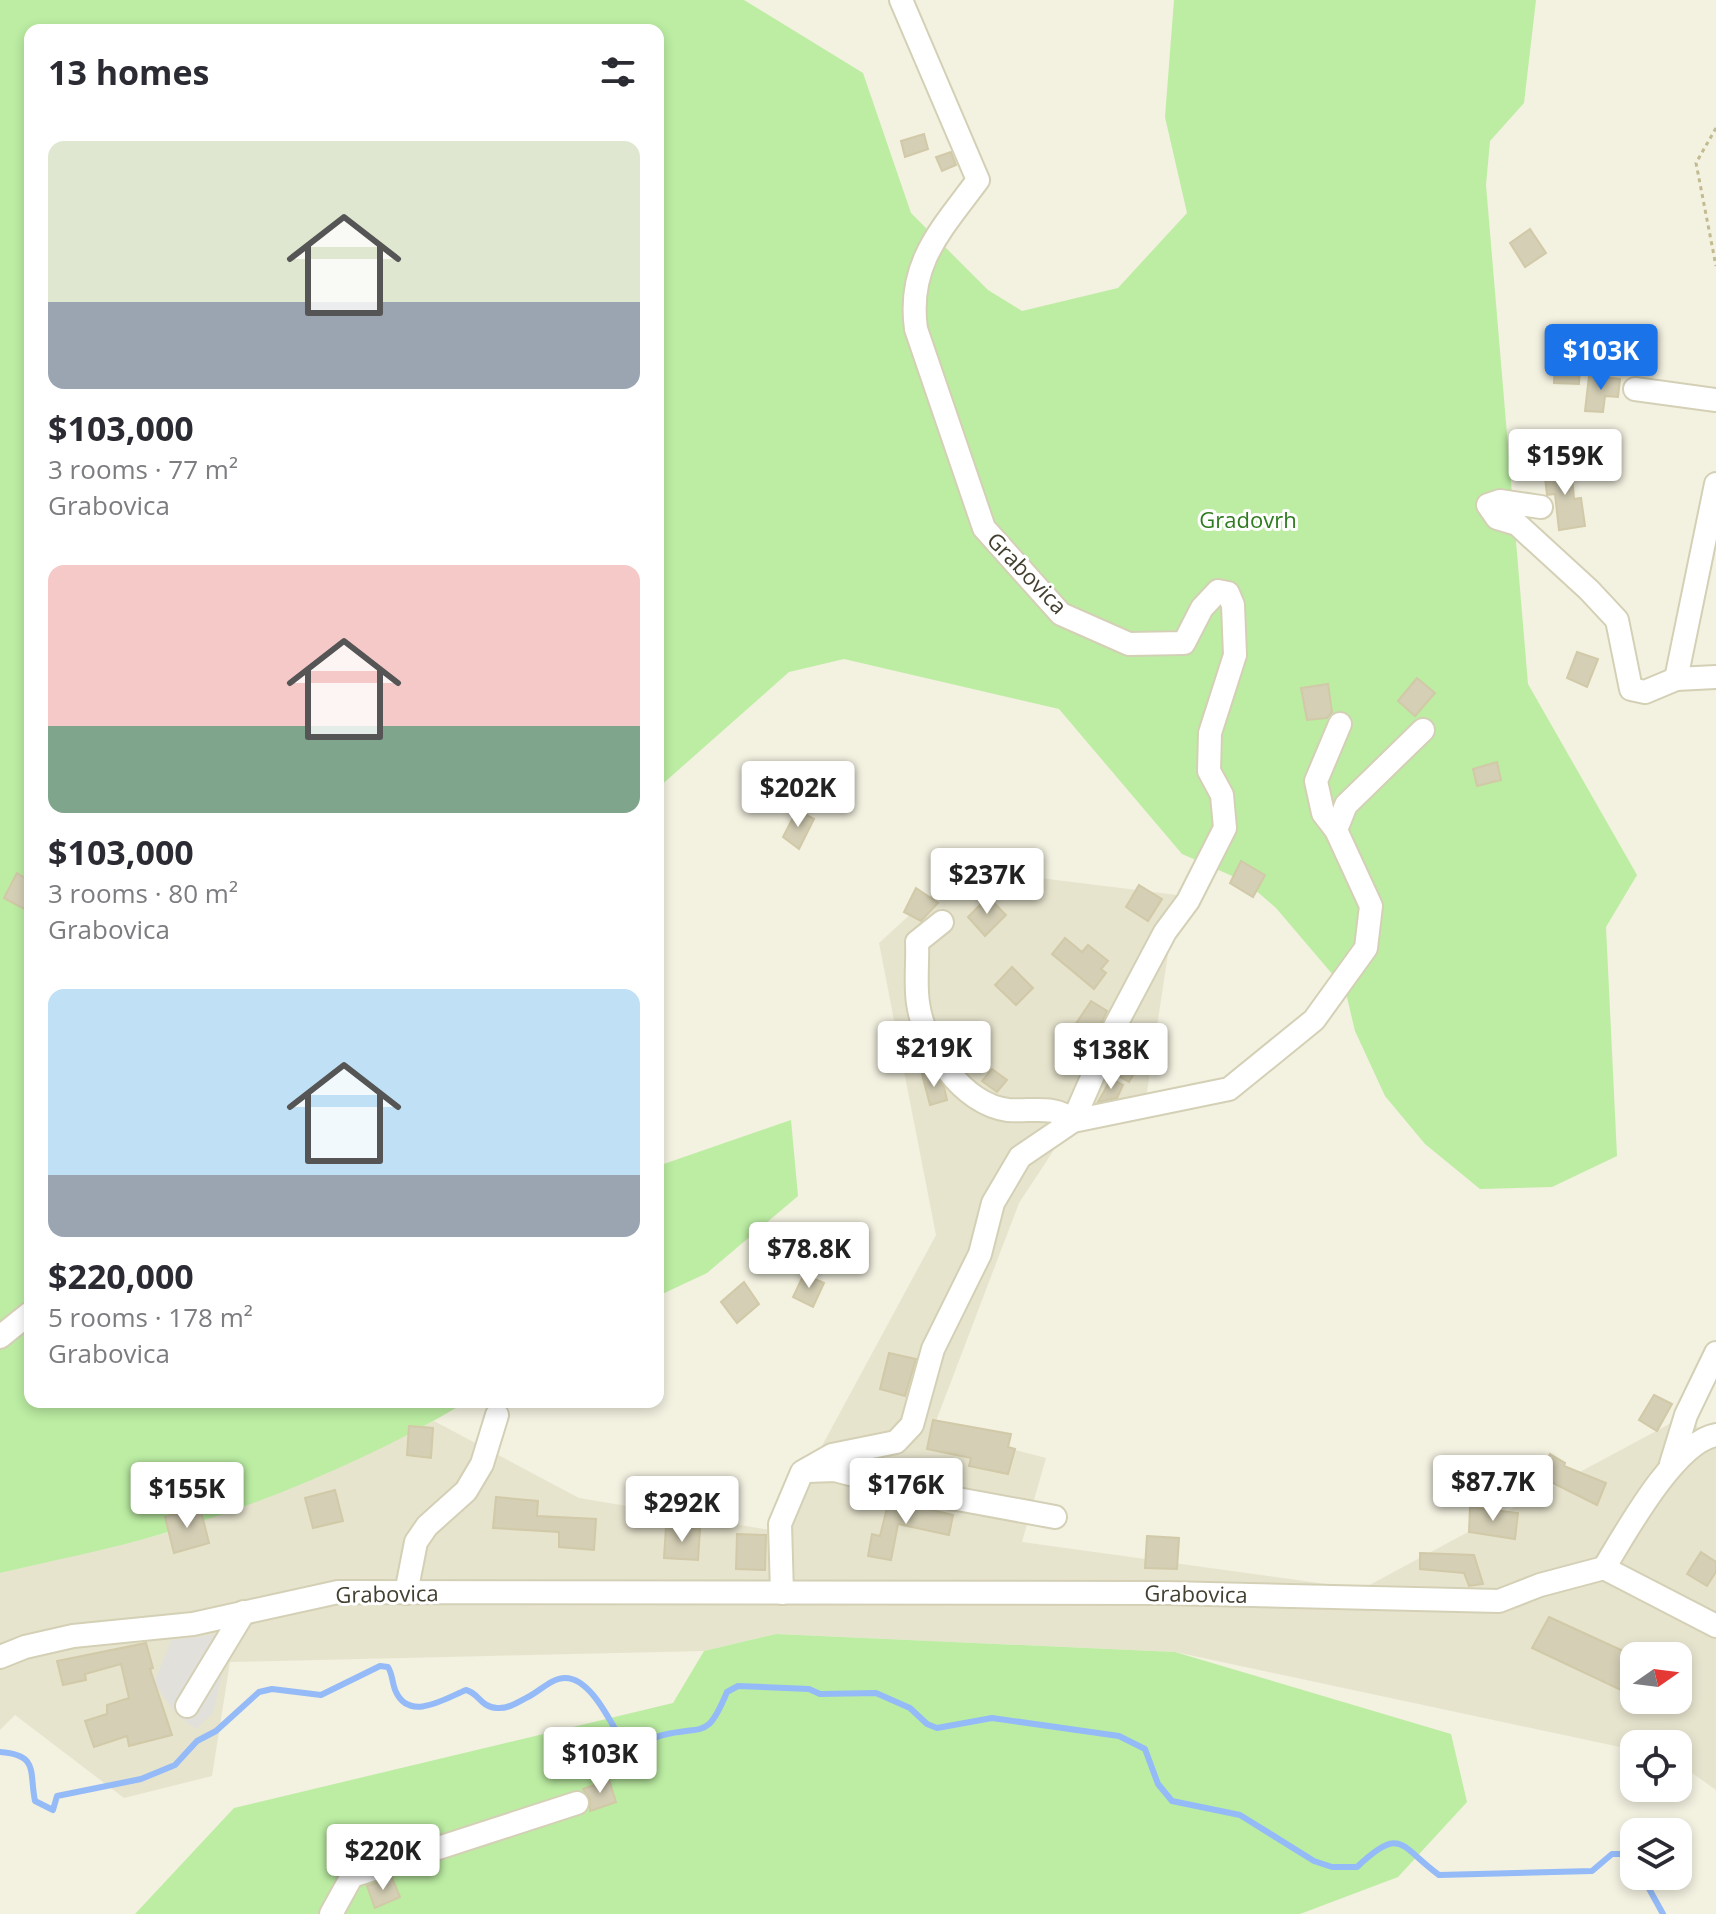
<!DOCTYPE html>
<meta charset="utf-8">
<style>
body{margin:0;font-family:"Open Sans",sans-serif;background:#f7f7f7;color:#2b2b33;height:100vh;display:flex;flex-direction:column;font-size:30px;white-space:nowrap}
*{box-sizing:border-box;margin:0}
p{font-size:26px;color:#7c7c81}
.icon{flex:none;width:44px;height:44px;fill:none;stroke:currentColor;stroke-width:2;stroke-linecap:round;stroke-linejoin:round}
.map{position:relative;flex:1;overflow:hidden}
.panel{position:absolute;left:24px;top:24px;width:640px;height:1384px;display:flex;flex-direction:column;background:#fff;border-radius:16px;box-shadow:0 4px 12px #0003}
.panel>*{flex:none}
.needle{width:52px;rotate:76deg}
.tools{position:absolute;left:1620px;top:1642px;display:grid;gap:16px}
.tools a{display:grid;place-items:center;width:72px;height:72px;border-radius:16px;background:#fff;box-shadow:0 4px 12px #0003;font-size:40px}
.price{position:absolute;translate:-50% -68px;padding:0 18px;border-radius:8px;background:#fff;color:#222;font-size:26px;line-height:52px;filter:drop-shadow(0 2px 4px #0008)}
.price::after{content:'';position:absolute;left:50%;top:48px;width:24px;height:18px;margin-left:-12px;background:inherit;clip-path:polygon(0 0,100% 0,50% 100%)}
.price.current{background:#1a73e8;color:#fff}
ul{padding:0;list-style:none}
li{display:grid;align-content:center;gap:16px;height:424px;padding:0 24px}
li span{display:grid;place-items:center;height:248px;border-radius:16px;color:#555}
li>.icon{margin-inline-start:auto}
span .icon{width:144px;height:144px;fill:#fffc;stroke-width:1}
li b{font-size:34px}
h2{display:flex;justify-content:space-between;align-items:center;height:96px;padding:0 24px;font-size:34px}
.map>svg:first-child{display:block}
.residential{fill:#e7e4ce;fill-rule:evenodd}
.green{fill:#bceda3}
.parking{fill:#e2e0da}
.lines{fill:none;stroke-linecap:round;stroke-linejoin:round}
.stream{stroke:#94baf8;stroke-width:6}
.building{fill:#d4cfb5;stroke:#d1c9a7;stroke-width:2}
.minor-casing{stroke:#d4d0b6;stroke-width:26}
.path{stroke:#c2bb92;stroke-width:3;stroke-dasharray:4 4;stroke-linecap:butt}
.minor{stroke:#fff;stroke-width:22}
.labels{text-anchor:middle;stroke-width:6;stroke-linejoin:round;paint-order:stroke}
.park-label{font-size:22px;fill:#2f7b1f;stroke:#fff}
.street-label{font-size:22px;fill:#444031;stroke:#fff}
</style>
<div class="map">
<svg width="1716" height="1914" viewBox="0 0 1716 1914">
<rect width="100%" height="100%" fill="#f3f1e0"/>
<!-- residential -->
<path class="residential" d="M961,868L1177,895L1145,1105L1073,1121L1019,1203L933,1429L1046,1458L1022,1542L1362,1589L1686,1415L1716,1446V1790L1678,1763V1744H1634V1750L1175,1652L776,1634L704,1651L230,1662L212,1776L124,1798L15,1715L0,1730V1573L163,1534L232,1511L313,1478L434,1421L579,1498L776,1531L936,1235L879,943ZM1634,1656H1678V1700H1634Z"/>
<!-- green -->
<g class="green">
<path d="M0,0H744L863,73L911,213L988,290L1022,311L1118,288L1187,213L1165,117L1174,0H1536L1524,103L1490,141L1486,185L1528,684L1637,875L1606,927L1617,1156L1552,1187L1480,1189L1425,1144L1385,1096L1355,1031L1345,989L1276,908L1246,882L1182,854L1059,709L844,659L789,672L658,788V30H30V1402H466C373,1458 269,1501 165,1533C111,1549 55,1560 0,1573Z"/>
<path d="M791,1120L798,1196L707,1273L658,1296V1166Z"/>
<path d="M776,1634L1175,1652L1451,1734L1467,1802L1398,1877L1300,1914H135L234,1808L673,1703L704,1651Z"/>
</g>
<!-- parking -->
<path class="parking" d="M243,1631L226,1656L213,1713L196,1729L176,1714L154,1683L171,1640Z"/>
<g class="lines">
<!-- stream -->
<g class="stream">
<path d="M0,1752C39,1755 29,1771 35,1801L53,1810L57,1796L141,1779L175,1765L197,1741L216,1731L259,1692L272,1689L321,1695L380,1666L388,1667C393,1675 392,1684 396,1692C410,1722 446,1698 466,1690C479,1693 480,1707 497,1708C507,1709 517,1703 526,1698C538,1693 551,1678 565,1678C593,1678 613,1729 626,1747C639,1747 650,1738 663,1735C705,1725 707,1740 727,1692L738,1686L809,1689L820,1694L876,1693L910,1708L927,1724L937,1728L992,1718L1119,1736L1145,1749L1158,1784L1172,1801L1240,1815L1314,1861L1332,1867H1357C1402,1824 1400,1847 1439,1875L1592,1871L1612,1854H1624L1634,1864"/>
<path d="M1642,1876L1663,1914"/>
</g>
</g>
<!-- building -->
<g class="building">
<path d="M924,134L928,149L905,157L901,141Z"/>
<path d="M951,152L956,165L942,171L936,157Z"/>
<path d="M1530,229L1546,253L1525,267L1510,243Z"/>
<path d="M1555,363L1580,365L1579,384L1554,383Z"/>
<path d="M1589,376L1620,379L1618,397L1605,396L1603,412L1585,411Z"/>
<path d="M1571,464L1574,499L1581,498L1585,526L1559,530L1555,494L1547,495L1544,468Z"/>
<path d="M1577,652L1598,659L1587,687L1567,678Z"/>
<path d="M1417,678L1435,693L1415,716L1398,701Z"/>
<path d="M1328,684L1332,712L1327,718L1307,720L1301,688Z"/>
<path d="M1497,762L1501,780L1477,786L1473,769Z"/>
<path d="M797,810L814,819L799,849L783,837Z"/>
<path d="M1241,861L1265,875L1253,897L1230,883Z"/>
<path d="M17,873L30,881V912L4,898Z"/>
<path d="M1139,885L1162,899L1148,921L1126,907Z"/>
<path d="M916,888L938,903L921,921L904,912Z"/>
<path d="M988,897L1006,915L985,936L968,917Z"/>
<path d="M1065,938L1082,952L1088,945L1108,961L1101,969L1106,973L1094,989L1052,954Z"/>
<path d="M1012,967L1033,988L1016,1005L995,985Z"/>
<path d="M1091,1001L1107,1011L1095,1037L1075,1025Z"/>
<path d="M1126,1060L1138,1067L1129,1082L1117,1075Z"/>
<path d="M992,1069L1007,1080L997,1092L982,1081Z"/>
<path d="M932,1072L944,1087L947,1100L930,1105L922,1074Z"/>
<path d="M1111,1079L1123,1085L1117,1098L1098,1102Z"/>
<path d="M804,1274L824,1283L813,1307L793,1297Z"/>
<path d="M744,1282L759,1304L737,1323L721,1302Z"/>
<path d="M889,1353L916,1359L905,1396L880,1389Z"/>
<path d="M1654,1395L1672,1404L1657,1431L1639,1420Z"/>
<path d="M933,1420L1011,1434L1008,1447L1015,1449L1008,1474L969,1466L971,1458L927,1449Z"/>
<path d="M409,1426L433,1428L431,1458L407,1455Z"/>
<path d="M1550,1454L1565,1463L1564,1466L1606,1483L1597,1505L1539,1476Z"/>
<path d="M335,1490L343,1521L313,1528L305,1498Z"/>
<path d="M496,1497L538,1501L537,1516L596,1519L594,1550L559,1547V1532L493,1528Z"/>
<path d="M889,1500L953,1515L949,1535L898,1524L891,1560L868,1556L872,1534L880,1536Z"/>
<path d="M200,1507L209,1543L174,1553L165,1517Z"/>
<path d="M1470,1507L1518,1513L1515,1539L1469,1532Z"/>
<path d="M666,1527L700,1529L698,1560L664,1558Z"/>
<path d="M737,1534L766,1535L765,1570L736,1569Z"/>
<path d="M1147,1536L1179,1538L1177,1569L1145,1568Z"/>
<path d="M1701,1552L1716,1562V1572L1707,1586L1687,1574Z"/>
<path d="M1420,1553L1474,1555L1483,1584L1469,1586L1464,1573L1420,1569Z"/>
<path d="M1549,1617L1634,1656V1668L1623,1691L1532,1648Z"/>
<path d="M146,1643L153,1668L150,1669L172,1735L129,1746L127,1736L94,1747L85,1721L107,1714V1705L129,1698L121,1664L85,1674L86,1680L63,1685L57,1661Z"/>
<path d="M609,1780L616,1802L590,1811V1799L583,1789Z"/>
<path d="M392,1878L400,1897L375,1908L367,1886Z"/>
</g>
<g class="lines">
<!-- minor casing -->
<g class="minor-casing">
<g id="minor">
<path d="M901,0L978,180C941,230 907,264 916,329L984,528L1061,614L1129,644L1184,643L1202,608L1218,591L1228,593L1233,605L1235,655L1210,733L1209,771L1222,795L1225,828L1188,901L1165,932L1112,1032L1073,1121C1055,1104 1031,1112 1008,1110C962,1104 924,1047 918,1003C915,983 918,962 917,942L942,922"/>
<path d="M1635,389L1716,400"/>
<path d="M1716,484L1676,679L1716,677"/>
<path d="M1541,507L1500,501L1488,505L1497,518L1517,524L1589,590L1617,620L1631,689L1645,692L1676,679"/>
<path d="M1336,830L1346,805L1423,730"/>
<path d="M0,1337L30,1313"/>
<path d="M1671,1464L1686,1415L1716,1353"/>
<path d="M807,1471L835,1470L914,1491L1055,1517"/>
<path d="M1604,1568C1626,1532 1675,1442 1716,1435"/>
<path d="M406,1593L416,1542L427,1526L466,1491L482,1464L497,1415"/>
<path d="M782,1593L780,1524L802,1472L832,1455L896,1442L912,1425L933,1349L980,1254L993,1203L1020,1157L1073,1121L1229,1089L1314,1020L1366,948L1371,906L1336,830L1323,813L1316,781L1340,724"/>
<path d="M0,1657L25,1647L73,1636L193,1624L338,1592L1167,1593L1499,1601L1540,1585L1604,1568L1716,1626"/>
<path d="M187,1706L244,1612"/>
<path d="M331,1914L352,1876L577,1803"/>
</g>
</g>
<!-- path -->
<path class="path" d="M1716,128L1696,163L1716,266"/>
<!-- minor -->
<use href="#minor" class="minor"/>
</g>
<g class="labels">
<!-- park labels -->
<g class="park-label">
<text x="1248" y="528">Gradovrh</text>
</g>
<!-- street labels -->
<g class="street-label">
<text transform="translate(1027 573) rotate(46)" y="8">Grabovica</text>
<text transform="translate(387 1594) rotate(-1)" y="8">Grabovica</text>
<text transform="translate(1196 1594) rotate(1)" y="8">Grabovica</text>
</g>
</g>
</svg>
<div class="tools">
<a><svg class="needle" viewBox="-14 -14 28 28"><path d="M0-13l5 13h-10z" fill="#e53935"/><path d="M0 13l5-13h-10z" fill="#7c7c81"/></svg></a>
<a><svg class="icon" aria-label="locate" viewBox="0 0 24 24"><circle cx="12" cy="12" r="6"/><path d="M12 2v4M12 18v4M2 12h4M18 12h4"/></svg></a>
<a><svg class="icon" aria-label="layers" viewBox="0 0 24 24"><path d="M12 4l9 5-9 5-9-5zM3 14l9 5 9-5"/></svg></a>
</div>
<b class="price current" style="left:1601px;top:392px">$103K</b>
<b class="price" style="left:1565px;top:497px">$159K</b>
<b class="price" style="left:798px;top:829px">$202K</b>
<b class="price" style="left:987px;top:916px">$237K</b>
<b class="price" style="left:934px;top:1089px">$219K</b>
<b class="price" style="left:1111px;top:1091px">$138K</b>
<b class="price" style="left:809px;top:1290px">$78.8K</b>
<b class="price" style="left:1493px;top:1523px">$87.7K</b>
<b class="price" style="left:906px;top:1526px">$176K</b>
<b class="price" style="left:187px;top:1530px">$155K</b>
<b class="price" style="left:682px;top:1544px">$292K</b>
<b class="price" style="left:600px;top:1795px">$103K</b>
<b class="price" style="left:383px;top:1892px">$220K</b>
<section class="panel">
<h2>13 homes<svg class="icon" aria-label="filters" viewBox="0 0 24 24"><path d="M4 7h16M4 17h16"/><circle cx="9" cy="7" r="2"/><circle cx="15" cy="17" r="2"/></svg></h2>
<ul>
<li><span style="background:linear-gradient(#dfe7d0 65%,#9aa5b1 0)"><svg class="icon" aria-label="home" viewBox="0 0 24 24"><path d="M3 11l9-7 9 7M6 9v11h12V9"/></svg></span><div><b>$103,000</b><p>3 rooms · 77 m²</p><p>Grabovica</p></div></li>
<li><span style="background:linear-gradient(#f6c9c9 65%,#7fa58c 0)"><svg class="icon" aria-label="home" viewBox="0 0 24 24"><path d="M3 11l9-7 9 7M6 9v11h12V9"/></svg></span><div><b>$103,000</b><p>3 rooms · 80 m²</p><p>Grabovica</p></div></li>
<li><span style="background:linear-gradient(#bfe0f5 75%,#9aa5b1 0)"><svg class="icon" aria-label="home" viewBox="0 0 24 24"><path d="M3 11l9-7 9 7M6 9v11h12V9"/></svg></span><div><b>$220,000</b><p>5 rooms · 178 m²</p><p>Grabovica</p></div></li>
</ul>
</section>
</div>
